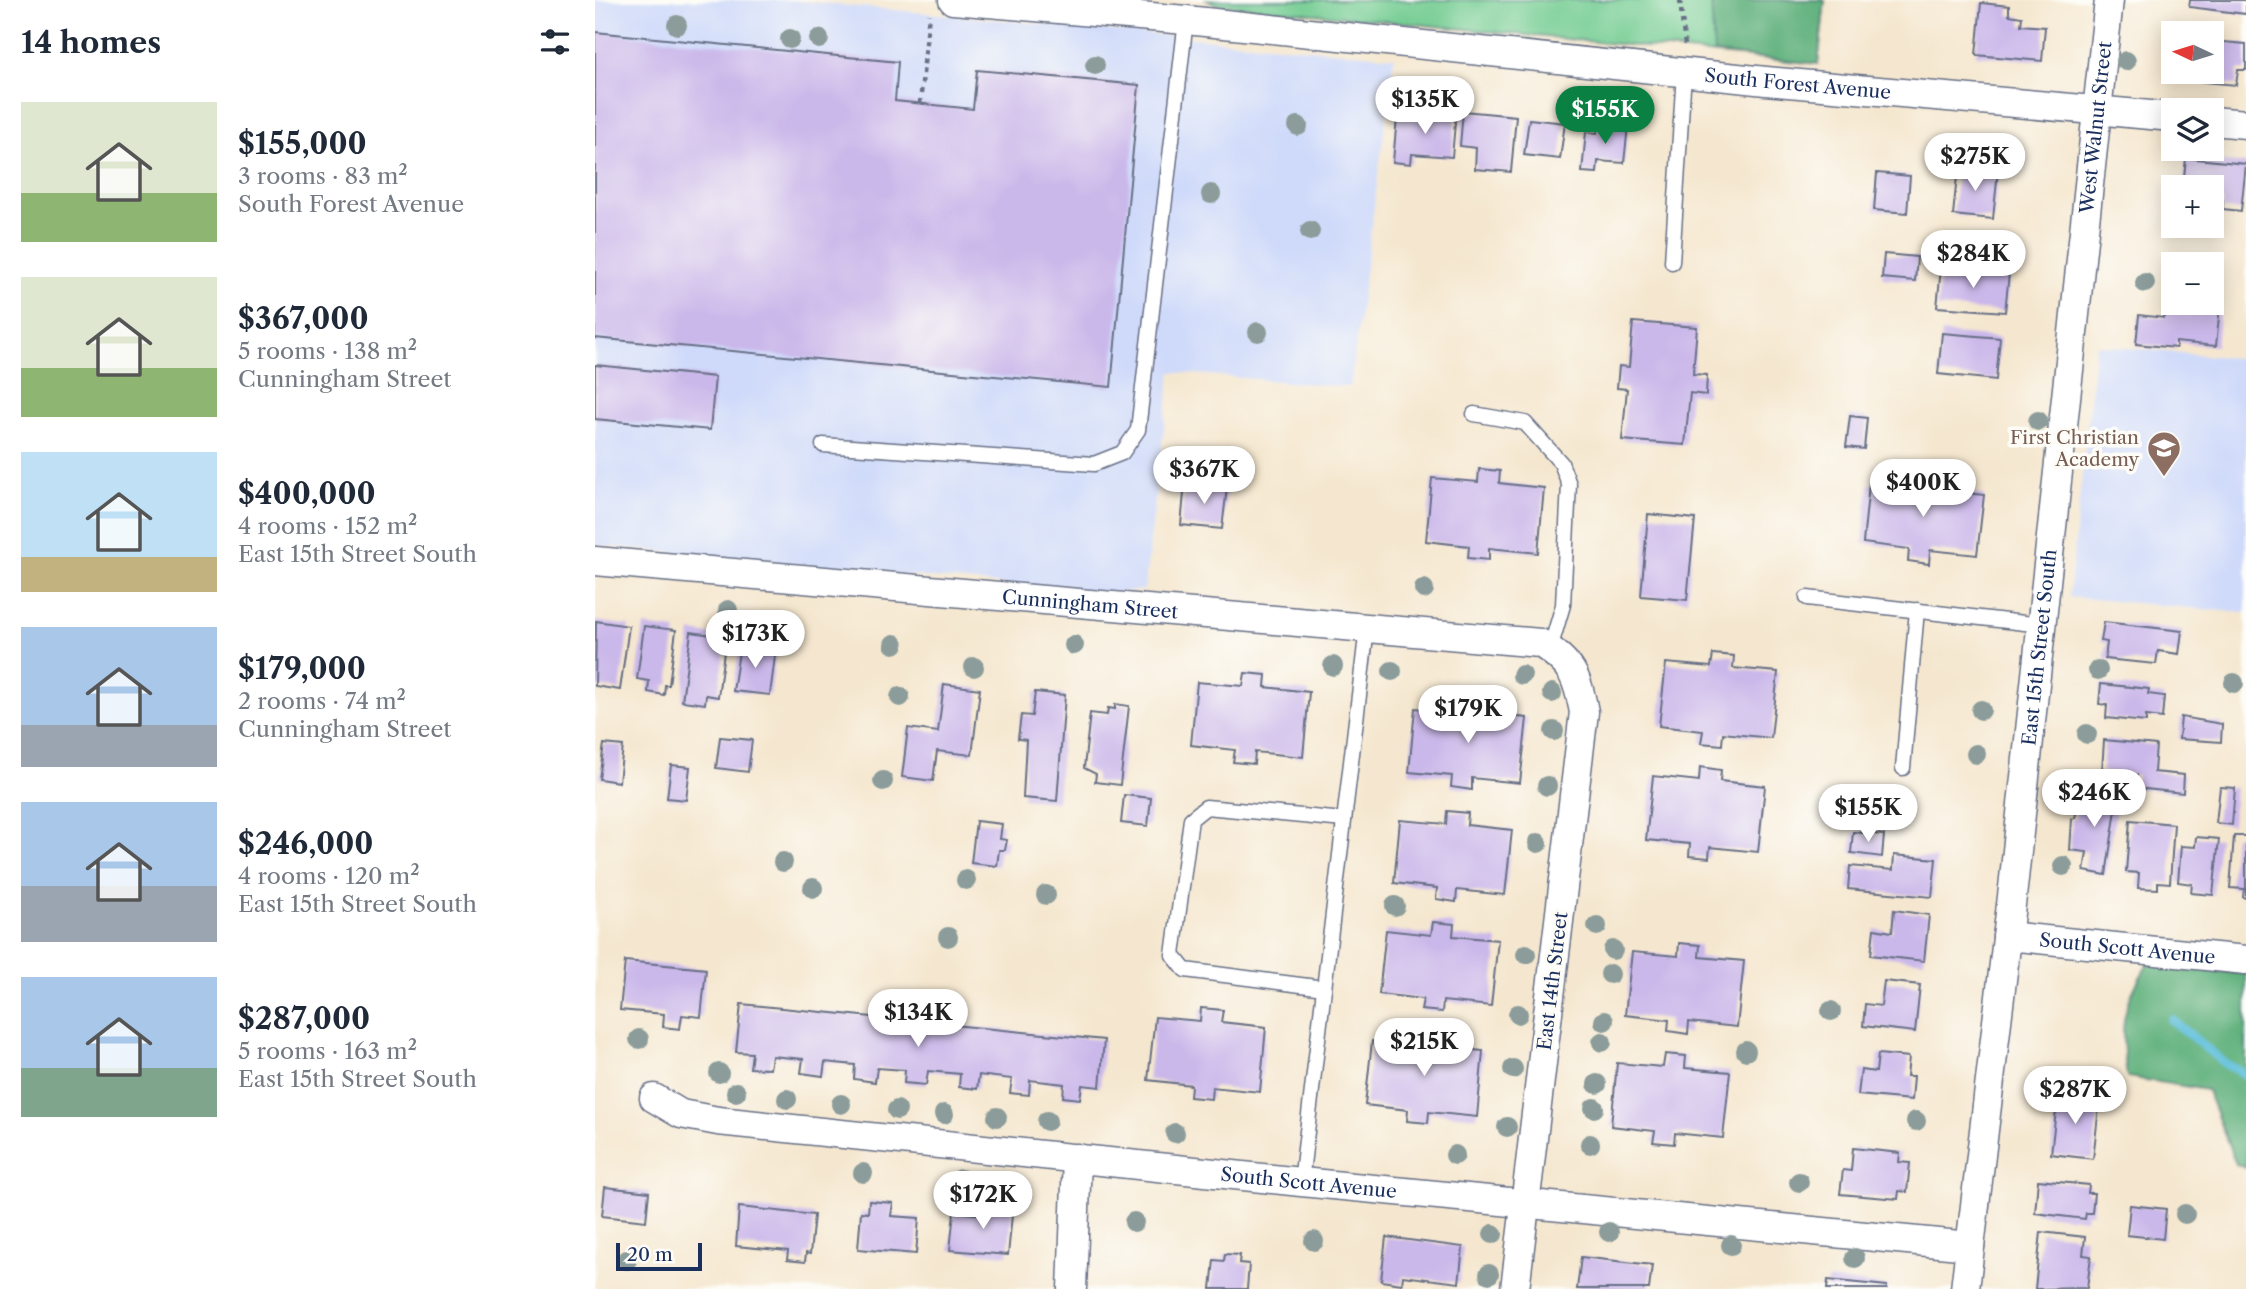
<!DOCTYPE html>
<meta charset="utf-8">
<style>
body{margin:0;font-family:"Libre Caslon Text",serif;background:#f2f2f3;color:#1f2937;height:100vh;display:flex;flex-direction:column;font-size:26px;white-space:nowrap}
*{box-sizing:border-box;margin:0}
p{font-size:23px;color:#747a83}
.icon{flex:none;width:38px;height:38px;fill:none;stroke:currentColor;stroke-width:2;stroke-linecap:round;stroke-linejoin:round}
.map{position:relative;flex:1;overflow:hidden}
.details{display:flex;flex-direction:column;background:#fff;width:595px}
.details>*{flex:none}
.needle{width:46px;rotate:274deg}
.controls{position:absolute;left:1566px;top:21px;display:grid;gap:14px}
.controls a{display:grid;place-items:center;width:63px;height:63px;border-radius:0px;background:#fff;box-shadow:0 4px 18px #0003;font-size:35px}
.scale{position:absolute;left:21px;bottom:18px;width:86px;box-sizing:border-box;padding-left:7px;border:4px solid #1b2f5e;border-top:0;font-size:19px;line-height:24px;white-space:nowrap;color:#1b2f5e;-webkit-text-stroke:5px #fdfcf7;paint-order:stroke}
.price{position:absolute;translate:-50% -60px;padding:0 16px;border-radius:24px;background:#fff;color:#222;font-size:23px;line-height:46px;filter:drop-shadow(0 2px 4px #0008)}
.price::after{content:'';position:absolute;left:50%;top:42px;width:21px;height:16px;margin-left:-10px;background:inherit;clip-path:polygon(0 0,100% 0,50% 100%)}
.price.on{background:#0b8043;color:#fff}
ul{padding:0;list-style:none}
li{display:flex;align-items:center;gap:21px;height:175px;padding:0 21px}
li span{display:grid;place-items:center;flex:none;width:196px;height:140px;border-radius:0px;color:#555}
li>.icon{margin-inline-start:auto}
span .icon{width:84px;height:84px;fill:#fffc;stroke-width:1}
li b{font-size:30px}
h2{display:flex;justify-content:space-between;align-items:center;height:84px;padding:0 21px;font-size:30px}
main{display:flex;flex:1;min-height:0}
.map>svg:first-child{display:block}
.built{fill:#cfdafa}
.green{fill:#73cc92;stroke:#477e78;stroke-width:2}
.forest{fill:#5eb07c;stroke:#3c706d;stroke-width:2}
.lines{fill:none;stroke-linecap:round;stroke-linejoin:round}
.stream{stroke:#5dbfdb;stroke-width:9}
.building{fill:#cbb8ea}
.lane-casing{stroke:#676f86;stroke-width:17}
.street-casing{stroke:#676f86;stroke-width:31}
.path{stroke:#676f86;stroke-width:4.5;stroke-dasharray:5 5;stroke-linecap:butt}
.lane{stroke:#fff;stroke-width:14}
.street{stroke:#fff;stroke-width:28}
.tree{fill:#8b9c9a}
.labels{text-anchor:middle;stroke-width:7;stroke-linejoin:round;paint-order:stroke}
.street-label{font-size:19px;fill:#1b2f5e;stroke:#fdfcf7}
.education-label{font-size:19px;fill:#785e54;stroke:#fdfcf7;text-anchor:end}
</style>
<main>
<section class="details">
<h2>14 homes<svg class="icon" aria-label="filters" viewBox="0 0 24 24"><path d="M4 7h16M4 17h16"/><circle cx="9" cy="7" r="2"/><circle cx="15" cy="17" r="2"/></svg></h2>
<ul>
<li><span style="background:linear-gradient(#dfe7d0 65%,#8fb573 0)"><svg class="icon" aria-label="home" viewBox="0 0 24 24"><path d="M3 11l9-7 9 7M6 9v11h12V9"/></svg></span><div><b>$155,000</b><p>3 rooms · 83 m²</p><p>South Forest Avenue</p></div></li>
<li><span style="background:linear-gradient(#dfe7d0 65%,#8fb573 0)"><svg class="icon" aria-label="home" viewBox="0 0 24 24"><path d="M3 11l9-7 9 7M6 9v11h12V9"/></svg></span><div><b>$367,000</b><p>5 rooms · 138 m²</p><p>Cunningham Street</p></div></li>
<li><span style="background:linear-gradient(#bfe0f5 75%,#c2b280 0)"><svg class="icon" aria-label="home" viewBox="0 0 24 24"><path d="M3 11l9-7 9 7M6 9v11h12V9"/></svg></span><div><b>$400,000</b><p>4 rooms · 152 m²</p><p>East 15th Street South</p></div></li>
<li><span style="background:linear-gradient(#a9c7e8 70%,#9aa5b1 0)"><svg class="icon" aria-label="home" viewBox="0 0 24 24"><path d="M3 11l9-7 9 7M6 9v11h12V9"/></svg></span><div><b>$179,000</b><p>2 rooms · 74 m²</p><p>Cunningham Street</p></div></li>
<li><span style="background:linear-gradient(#a9c7e8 60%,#9aa5b1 0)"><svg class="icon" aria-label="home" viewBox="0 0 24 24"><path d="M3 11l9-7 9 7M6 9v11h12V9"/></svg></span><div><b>$246,000</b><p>4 rooms · 120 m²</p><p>East 15th Street South</p></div></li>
<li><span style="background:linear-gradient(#a9c7e8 65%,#7fa58c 0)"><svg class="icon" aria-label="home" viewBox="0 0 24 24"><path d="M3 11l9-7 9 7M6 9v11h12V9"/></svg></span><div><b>$287,000</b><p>5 rooms · 163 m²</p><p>East 15th Street South</p></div></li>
</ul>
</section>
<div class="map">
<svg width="1651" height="1289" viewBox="0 0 1651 1289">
<rect width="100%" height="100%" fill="#fdfcf7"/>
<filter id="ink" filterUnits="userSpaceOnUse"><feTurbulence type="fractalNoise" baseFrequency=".0143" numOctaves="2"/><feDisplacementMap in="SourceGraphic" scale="14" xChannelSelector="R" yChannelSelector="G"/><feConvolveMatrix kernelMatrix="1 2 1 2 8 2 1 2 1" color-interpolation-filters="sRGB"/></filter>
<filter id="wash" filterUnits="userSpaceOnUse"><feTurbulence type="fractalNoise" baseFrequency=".00686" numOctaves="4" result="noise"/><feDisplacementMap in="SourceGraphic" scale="28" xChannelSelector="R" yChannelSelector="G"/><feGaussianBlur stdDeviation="1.57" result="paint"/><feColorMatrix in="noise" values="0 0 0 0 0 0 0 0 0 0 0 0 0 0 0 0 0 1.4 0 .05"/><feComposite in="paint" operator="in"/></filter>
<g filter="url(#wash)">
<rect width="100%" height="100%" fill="#f5e7cf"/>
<!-- built -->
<g class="built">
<path d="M0,0H193L799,57L755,387L576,372L549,590L503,594L0,545Z"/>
<path d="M1501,345L1651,359V613L1474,597Z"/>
</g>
<!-- green -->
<path class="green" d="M612,0H1230L1223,64L619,4Z"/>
<!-- forest -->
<g class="forest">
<path d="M1116,0H1230L1223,64L1119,53Z"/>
<path d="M1553,964L1651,974V1168L1641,1164L1612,1090L1532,1077C1525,1026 1525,1009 1553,964Z"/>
</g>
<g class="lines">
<!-- stream -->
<path class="stream" d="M1577,1020L1629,1063L1651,1075"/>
</g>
<g id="blocks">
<!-- building -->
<g class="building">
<path d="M1595,0H1651V14L1594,7Z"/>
<path d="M1386,3L1414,6V15L1427,17L1426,25L1450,27L1447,61L1381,55Z"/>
<path d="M0,32L303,62L300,101L378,109L382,70L544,85L516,387L0,338Z"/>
<path d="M1617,41L1651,44V70H1643L1641,85L1589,80L1590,72H1617Z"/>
<path d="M830,109L861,112L857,157L817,154L816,164L798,162L802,117L830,120Z"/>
<path d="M868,111L921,116L916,172L880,169L881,148L865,146Z"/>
<path d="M934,119L970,123L965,159L929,155Z"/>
<path d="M1003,123L1033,126L1029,163L1003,161L1002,173L987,172L991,132L1002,133Z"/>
<path d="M1591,158L1651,164L1646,211L1628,209V200L1617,199V187H1588Z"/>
<path d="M1363,167L1403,171L1398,219L1358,215Z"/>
<path d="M1282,173L1315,176L1312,213L1279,210Z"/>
<path d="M1289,254L1322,257L1320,281L1287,278Z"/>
<path d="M1346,268L1414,273L1410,312L1342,307Z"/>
<path d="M1572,291H1578V303H1617V295L1626,296L1621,346L1581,342V348L1541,344L1544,315L1569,318Z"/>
<path d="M1038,322L1102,327L1098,374L1112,375L1111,395L1095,393L1090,445L1027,440L1032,389L1022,388L1024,366L1034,367Z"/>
<path d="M1347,333L1405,338L1401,380L1343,374Z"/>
<path d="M0,365L120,377L115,430L0,419Z"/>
<path d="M1255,416L1272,418L1269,449L1251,447Z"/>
<path d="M884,469L905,471L904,483L949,488L943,553L894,548V560L873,558L874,546L831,541L837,478L883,482Z"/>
<path d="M1322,473L1344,475L1342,490L1389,495L1382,555L1335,550L1334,564L1313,561L1314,549L1268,543L1274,484L1320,489Z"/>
<path d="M590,483L632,487L627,529L586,525Z"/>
<path d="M1053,514L1100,519L1092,600L1046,596Z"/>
<path d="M1,621L34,626L25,690L0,686Z"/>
<path d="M1509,622L1587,631L1584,654L1563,651L1561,664L1510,659L1512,642L1506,641Z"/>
<path d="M49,626L81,630L74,685H70L69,695L53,692L54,681L42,679Z"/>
<path d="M96,632L131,637L123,697L111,695L110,704L87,701Z"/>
<path d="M145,645L181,649L175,695L138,691Z"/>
<path d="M1118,654L1139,656L1138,668L1183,672L1176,738L1128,733L1127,745L1106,743L1108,731L1064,726L1071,663L1116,667Z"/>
<path d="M650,673L671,675L670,687L714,692L708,757L660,752L659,764L638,762L640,750L596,745L602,682L648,686Z"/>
<path d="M349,684L385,689L377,755L342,751L338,781L307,777L313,728L343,732Z"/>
<path d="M1506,684L1554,689L1553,694L1569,696L1567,718L1551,716V722L1511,718L1512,705L1504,704Z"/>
<path d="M440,692L470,695L462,801L428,798L431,740L423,739L426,715L437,716Z"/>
<path d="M867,699L888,701L887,713L932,718L925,783L877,778V790L856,787L857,776L814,772L820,708L866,713Z"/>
<path d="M520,704L534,706L525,785L500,782L501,774L489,768L495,713L512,715L513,708L520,709Z"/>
<path d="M1586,717L1627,724L1626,742L1584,739Z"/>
<path d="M125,737L157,740L153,772L121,768Z"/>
<path d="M1509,740L1561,745L1559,772L1589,775L1588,793L1541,788L1542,775L1507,772Z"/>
<path d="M9,744L28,746L24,782L4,779Z"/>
<path d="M76,765L95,767L91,800L72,798Z"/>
<path d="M1105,767L1126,770L1125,781L1170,786L1163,852L1115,847L1114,858L1094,856L1095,844L1051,840L1058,776L1104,781Z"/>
<path d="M1625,787L1640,788L1637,825L1621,823Z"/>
<path d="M1487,788L1513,792L1512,801L1522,803L1511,875L1489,871L1492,852L1475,850L1477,819L1480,818Z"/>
<path d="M529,795L556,798L553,826L526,823Z"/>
<path d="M852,811L873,813L872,825L917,830L910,895L862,890L861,902L841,899L842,888L799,883L805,820L851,824Z"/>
<path d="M1535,820L1579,824L1575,883L1563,882V889L1543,888L1544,873L1531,872Z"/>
<path d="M381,821L407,824L405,839L412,840L410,850H404L402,866L376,863Z"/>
<path d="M1258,832L1289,835L1287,857L1256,853Z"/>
<path d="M1639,836H1651V898L1648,897L1649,889L1635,888Z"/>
<path d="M1601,837L1624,839L1618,895L1596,893L1597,884L1583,882L1586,846L1600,847Z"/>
<path d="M1299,855L1341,859L1337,897L1253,889L1255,866L1298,870Z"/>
<path d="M1299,910L1334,915L1329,961L1276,955L1279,929L1297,932Z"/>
<path d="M838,922L859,924L858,936L903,940L896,1006L848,1001L847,1012L826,1010L828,999L784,994L791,930L836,935Z"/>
<path d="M1084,943L1105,945L1104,957L1149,961L1142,1027L1094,1022L1093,1034L1073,1031L1074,1020L1030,1015L1037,952L1083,956Z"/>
<path d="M30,961L111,969L106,1017L87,1015L85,1029L68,1027L69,1014L25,1010Z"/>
<path d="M1289,981L1325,985L1320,1032L1268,1026L1270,1004L1286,1006Z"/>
<path d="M146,1004L509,1040L505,1087L487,1085L485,1099L468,1097L469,1084L435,1080L434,1095L415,1093L417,1079L384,1075L382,1089L364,1087L365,1074L333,1071L331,1085L309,1083L310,1070L282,1068L280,1082L259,1079L260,1065L230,1062L228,1076L206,1073L208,1059L177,1056L175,1069L155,1068L157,1053L141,1052Z"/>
<path d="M606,1008L628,1010L626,1022L671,1027L665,1092L617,1087L616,1099L595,1097L596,1085L553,1080L560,1017L605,1021Z"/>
<path d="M823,1032L845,1035L844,1047L888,1051L882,1117L834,1112L833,1123L812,1121L813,1110L770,1105L777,1041L822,1046Z"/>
<path d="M1070,1054L1091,1056L1090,1068L1135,1072L1128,1138L1080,1133L1079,1144L1058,1142L1060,1131L1016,1126L1022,1063L1068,1067Z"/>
<path d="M1283,1054L1314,1057L1312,1076H1319L1317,1100L1263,1095L1266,1070L1281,1072Z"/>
<path d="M1463,1093L1505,1098L1498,1159L1456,1154Z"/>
<path d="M1258,1148L1305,1153L1304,1162L1315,1163L1312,1192L1304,1191L1303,1199L1245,1194L1248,1170L1256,1171Z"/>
<path d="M1443,1180L1494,1185L1493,1193H1499L1497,1213H1491L1490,1219L1440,1213Z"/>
<path d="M10,1187L54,1192L51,1221L7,1216Z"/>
<path d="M274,1201L298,1203L296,1216L324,1218L321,1254L263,1249L266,1212L273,1213Z"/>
<path d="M394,1203L418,1205L413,1255L355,1250L359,1212L392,1215Z"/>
<path d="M1535,1205L1571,1209L1568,1239L1532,1235Z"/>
<path d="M144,1207L219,1215L215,1254L211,1253L210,1262L192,1260L193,1251L141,1246Z"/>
<path d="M1446,1232L1490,1237L1488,1255L1496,1256L1492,1288L1440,1289Z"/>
<path d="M791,1237L868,1247L864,1283L808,1276L807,1284L786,1281Z"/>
<path d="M630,1254L645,1255L644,1263L654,1264L652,1289H616L619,1260L629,1261Z"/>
<path d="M986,1257L1057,1265L1054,1289H982Z"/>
<path d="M1233,1280L1292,1286V1289H1232Z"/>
</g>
</g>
</g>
<g filter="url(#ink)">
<use href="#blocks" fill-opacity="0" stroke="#676f86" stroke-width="2"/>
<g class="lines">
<!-- lane casing -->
<g class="lane-casing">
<g id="lane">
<path d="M1077,262L1089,72"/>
<path d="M879,414L930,423L966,463L974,484L968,605L955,649"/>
<path d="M228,445L499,464L527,453L543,430L591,20"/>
<path d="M1212,598L1447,625"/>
<path d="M1308,768L1322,610"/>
<path d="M729,988L590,970L578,955L596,819L611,807L749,820"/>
<path d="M706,1182L772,628"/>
</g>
</g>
<!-- street casing -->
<g class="street-casing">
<g id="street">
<path id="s1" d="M358,0L591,20L1171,81L1578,117"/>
<path d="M1617,121L1651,124"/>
<path id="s2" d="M0,561L945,643C977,663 982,676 989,712L920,1289"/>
<path id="s3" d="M1412,936L1651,960"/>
<path id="s4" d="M59,1098L86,1114L123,1121L706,1182L1375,1246"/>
<path d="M477,1289L482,1158"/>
<path id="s5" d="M1370,1289L1418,888L1514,0"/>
</g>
</g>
<!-- path -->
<g class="path">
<path d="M1085,0L1090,46"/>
<path d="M325,104L334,14"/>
</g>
<!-- lane -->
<use href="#lane" class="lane"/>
<!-- street -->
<use href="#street" class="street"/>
</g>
<!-- trees -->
<g class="tree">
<circle cx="82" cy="25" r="10"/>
<circle cx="195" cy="39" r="10"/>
<circle cx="224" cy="39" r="10"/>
<circle cx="1531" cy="61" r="10"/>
<circle cx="500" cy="65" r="10"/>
<circle cx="703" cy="126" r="10"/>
<circle cx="616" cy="194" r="10"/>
<circle cx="715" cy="231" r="10"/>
<circle cx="1550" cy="283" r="10"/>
<circle cx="663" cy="332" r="10"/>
<circle cx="1443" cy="421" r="10"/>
<circle cx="829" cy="589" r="10"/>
<circle cx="133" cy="610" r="10"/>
<circle cx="299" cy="644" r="10"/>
<circle cx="479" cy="645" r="10"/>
<circle cx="738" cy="666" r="10"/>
<circle cx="379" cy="667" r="10"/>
<circle cx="1503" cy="670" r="10"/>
<circle cx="797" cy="671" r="10"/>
<circle cx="927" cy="675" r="10"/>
<circle cx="1639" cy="683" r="10"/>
<circle cx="957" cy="693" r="10"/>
<circle cx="305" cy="697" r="10"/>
<circle cx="1386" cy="710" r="10"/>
<circle cx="959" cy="731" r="10"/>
<circle cx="1492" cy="734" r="10"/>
<circle cx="1381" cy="754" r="10"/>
<circle cx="288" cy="781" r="10"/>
<circle cx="952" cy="786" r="10"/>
<circle cx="943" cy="843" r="10"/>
<circle cx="188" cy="862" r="10"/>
<circle cx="1468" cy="866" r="10"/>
<circle cx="371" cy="880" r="10"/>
<circle cx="218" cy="888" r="10"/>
<circle cx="451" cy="895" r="10"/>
<circle cx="800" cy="906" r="10"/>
<circle cx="1002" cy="926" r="10"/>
<circle cx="353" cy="937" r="10"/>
<circle cx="1018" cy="950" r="10"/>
<circle cx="931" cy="954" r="10"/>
<circle cx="1015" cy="974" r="10"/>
<circle cx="1236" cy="1011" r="10"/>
<circle cx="923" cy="1014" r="10"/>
<circle cx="1009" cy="1021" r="10"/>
<circle cx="44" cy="1039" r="10"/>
<circle cx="1007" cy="1042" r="10"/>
<circle cx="1151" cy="1051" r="10"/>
<circle cx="918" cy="1069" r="10"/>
<circle cx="124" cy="1073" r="10"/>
<circle cx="1002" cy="1084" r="10"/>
<circle cx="141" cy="1092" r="10"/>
<circle cx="192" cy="1099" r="10"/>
<circle cx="246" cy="1104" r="10"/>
<circle cx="999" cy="1108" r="10"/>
<circle cx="302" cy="1110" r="10"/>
<circle cx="349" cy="1114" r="10"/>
<circle cx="402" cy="1117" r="10"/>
<circle cx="452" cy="1121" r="10"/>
<circle cx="1321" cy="1121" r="10"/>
<circle cx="912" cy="1127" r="10"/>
<circle cx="580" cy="1133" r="10"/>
<circle cx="995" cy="1144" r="10"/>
<circle cx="860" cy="1155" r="10"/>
<circle cx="268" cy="1173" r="10"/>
<circle cx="366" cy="1179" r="10"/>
<circle cx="1204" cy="1182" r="10"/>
<circle cx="1590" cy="1214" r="10"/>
<circle cx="539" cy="1222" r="10"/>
<circle cx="1014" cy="1232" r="10"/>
<circle cx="898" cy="1234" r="10"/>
<circle cx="719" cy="1241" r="10"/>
<circle cx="1136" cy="1245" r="10"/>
<circle cx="1260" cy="1258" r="10"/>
<circle cx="32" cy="1260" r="10"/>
<circle cx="894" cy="1274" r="10"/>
</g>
</g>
<!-- icons -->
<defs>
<g id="school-pin" transform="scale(1.75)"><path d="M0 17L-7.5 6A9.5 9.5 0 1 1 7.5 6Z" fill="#8d6e63" stroke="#fdfcf7"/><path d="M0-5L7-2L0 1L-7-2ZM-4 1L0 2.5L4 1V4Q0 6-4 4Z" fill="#fff"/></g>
</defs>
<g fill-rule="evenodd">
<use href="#school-pin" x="1569" y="448"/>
</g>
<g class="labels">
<!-- street labels -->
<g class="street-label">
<text dy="7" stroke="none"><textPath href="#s1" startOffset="849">South Forest Avenue</textPath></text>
<text dy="7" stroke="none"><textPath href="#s5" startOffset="1169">West Walnut Street</textPath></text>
<text dy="7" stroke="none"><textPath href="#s2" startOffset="497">Cunningham Street</textPath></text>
<text dy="7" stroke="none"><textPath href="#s5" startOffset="646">East 15th Street South</textPath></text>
<text dy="7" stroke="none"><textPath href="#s3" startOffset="121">South Scott Avenue</textPath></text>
<text transform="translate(957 981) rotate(-83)" y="7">East 14th Street</text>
<text dy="7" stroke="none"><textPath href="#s4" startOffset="663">South Scott Avenue</textPath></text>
</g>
<!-- education labels -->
<g class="education-label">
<text x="1544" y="444">First Christian<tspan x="1544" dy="22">Academy</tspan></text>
</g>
</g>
</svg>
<div class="controls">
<a><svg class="needle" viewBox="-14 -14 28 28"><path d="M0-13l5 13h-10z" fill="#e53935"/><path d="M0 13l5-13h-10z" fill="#747a83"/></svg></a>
<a><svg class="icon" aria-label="layers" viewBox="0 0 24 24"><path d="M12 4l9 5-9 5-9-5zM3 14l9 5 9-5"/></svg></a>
<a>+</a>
<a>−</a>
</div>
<div class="scale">20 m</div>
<b class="price" style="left:830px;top:136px">$135K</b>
<b class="price on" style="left:1010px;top:146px">$155K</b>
<b class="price" style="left:1380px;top:193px">$275K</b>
<b class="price" style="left:1378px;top:290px">$284K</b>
<b class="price" style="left:609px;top:506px">$367K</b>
<b class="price" style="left:1328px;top:519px">$400K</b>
<b class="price" style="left:160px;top:670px">$173K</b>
<b class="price" style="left:873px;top:745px">$179K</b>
<b class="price" style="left:1499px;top:829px">$246K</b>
<b class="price" style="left:1273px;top:844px">$155K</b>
<b class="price" style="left:323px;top:1049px">$134K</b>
<b class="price" style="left:829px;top:1078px">$215K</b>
<b class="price" style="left:1480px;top:1126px">$287K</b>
<b class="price" style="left:388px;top:1231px">$172K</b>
</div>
</main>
